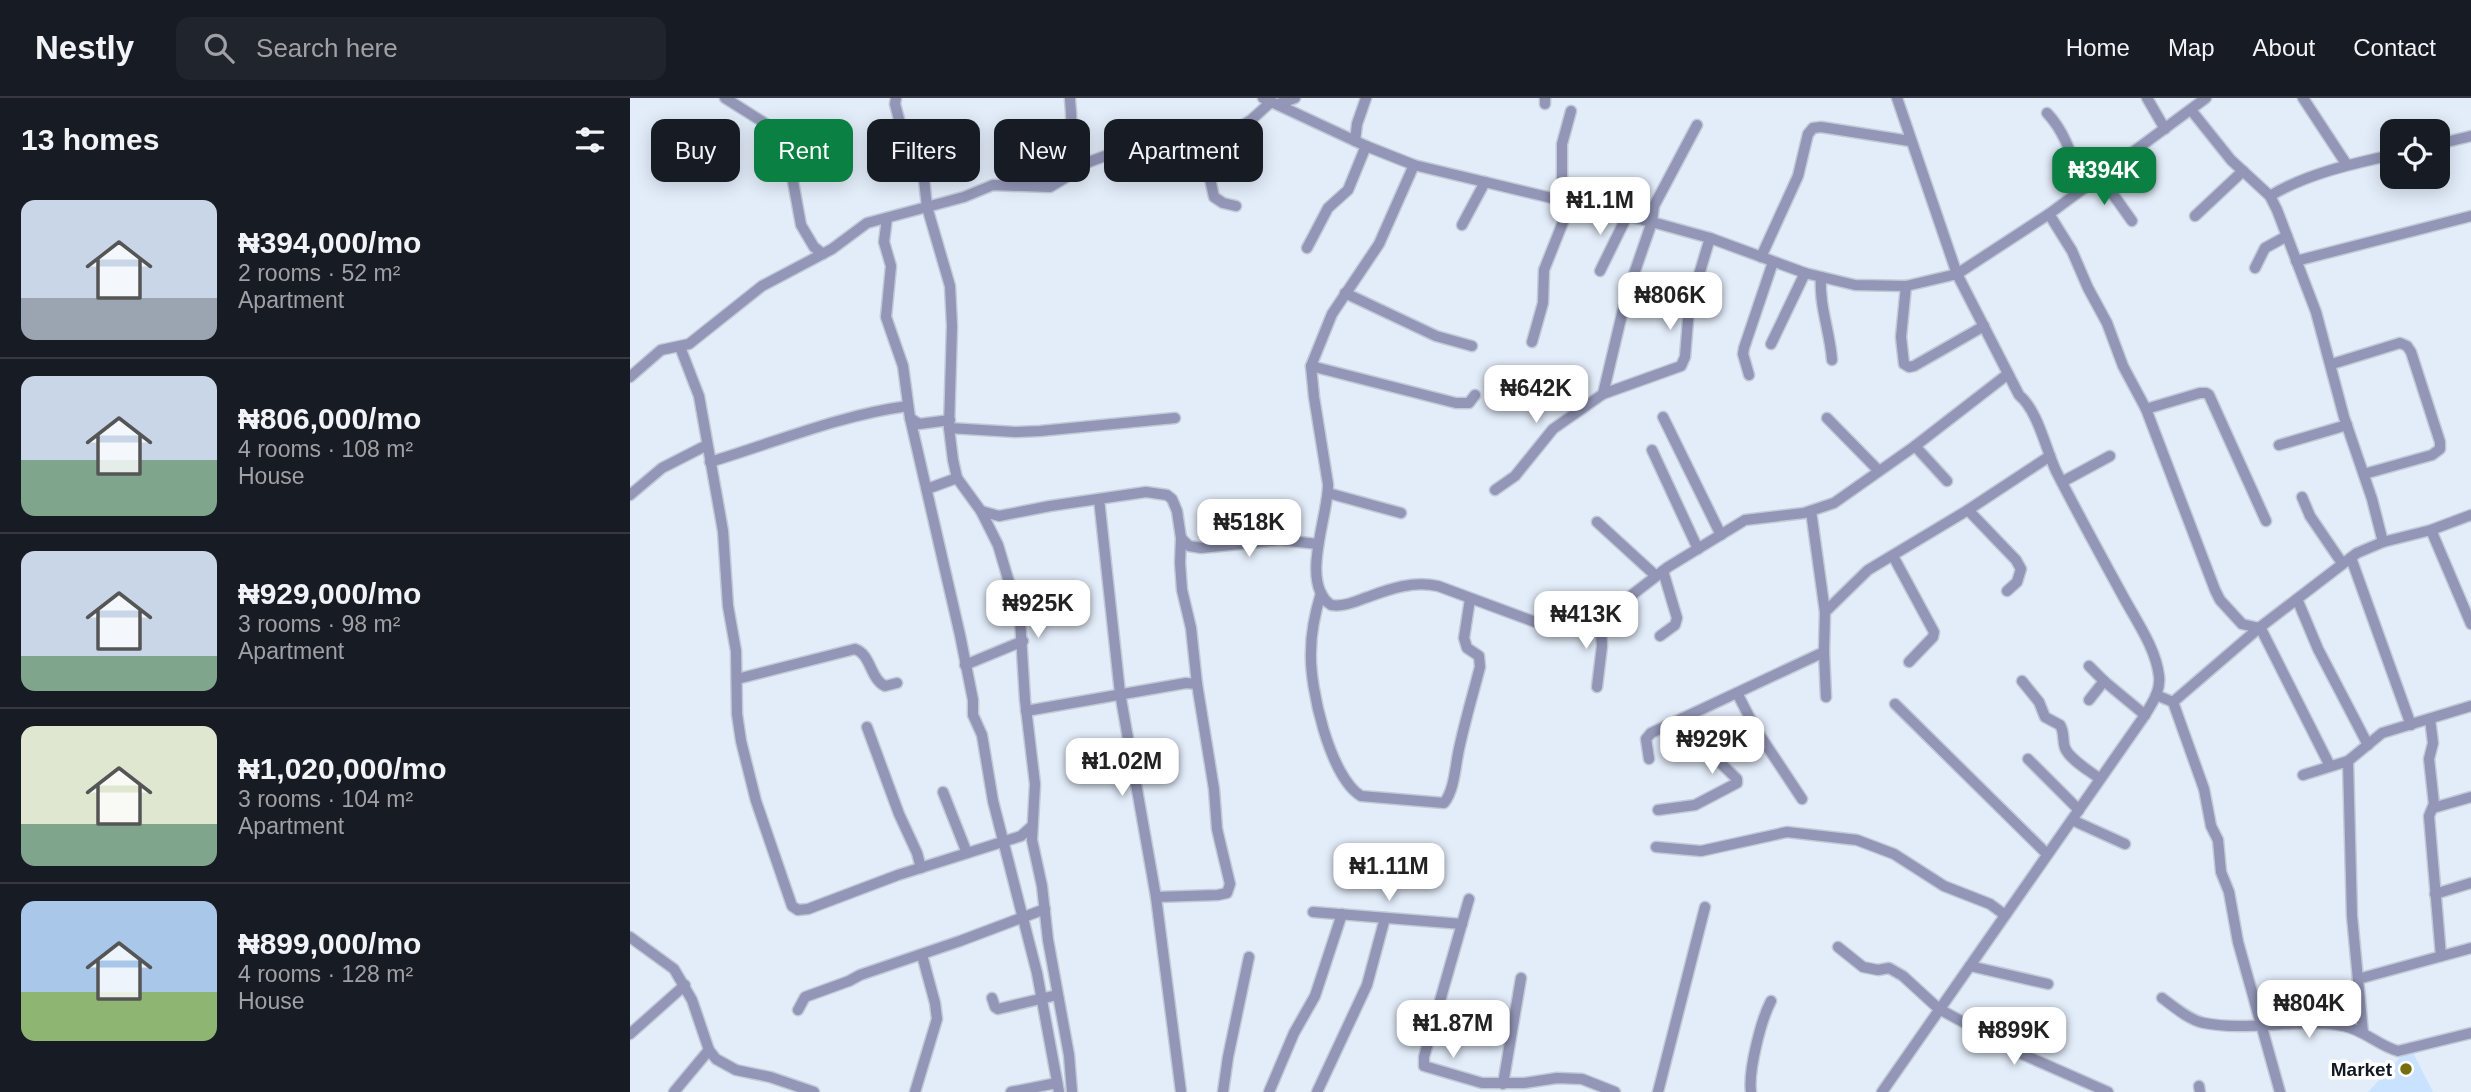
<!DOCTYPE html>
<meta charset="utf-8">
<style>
body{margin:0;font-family:Arial,sans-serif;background:#20242c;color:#f1f3f6;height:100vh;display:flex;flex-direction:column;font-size:26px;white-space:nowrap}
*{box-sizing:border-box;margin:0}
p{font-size:23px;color:#9ea1a6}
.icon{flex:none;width:38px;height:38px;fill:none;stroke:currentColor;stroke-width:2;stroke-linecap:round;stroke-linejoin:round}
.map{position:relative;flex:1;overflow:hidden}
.details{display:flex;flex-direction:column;background:#171b24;width:630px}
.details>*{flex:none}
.top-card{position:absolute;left:21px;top:21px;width:665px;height:63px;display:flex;gap:14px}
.controls{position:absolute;left:1750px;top:21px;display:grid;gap:14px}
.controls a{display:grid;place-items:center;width:70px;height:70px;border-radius:14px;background:#171b24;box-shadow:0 4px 18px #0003;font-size:35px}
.price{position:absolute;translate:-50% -60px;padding:0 16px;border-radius:14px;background:#fff;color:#222;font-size:23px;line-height:46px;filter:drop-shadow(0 2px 4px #0008)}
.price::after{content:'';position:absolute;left:50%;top:42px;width:21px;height:16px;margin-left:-10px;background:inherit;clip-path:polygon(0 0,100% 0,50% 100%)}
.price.on{background:#0b8043;color:#fff}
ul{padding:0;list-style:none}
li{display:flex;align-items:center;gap:21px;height:175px;padding:0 21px}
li+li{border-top:2px solid #363941}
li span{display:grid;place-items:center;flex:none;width:196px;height:140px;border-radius:14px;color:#555}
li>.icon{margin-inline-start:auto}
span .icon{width:84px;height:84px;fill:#fffc;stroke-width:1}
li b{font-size:30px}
h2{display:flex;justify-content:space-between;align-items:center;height:84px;padding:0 21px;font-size:30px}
.tag{padding:0 24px;border-radius:14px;background:#171b24;box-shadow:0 4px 18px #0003;font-size:24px;line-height:63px}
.tag.on{background:#0b8043;color:#fff}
header{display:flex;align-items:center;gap:42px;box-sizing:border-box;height:98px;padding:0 35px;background:#171b24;border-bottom:2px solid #363941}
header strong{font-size:33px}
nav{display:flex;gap:38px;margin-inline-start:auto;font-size:24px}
.search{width:490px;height:63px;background:#20242c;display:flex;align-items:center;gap:18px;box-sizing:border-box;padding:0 24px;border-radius:14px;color:#9ea1a6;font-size:26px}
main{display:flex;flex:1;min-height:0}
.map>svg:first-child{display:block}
.built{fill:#c9e2ff}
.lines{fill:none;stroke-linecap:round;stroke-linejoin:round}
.street-casing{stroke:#c1cbd8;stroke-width:13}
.street{stroke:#9396b6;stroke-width:10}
.poi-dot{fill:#766f0e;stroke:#fff;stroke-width:2.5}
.labels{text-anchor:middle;stroke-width:7;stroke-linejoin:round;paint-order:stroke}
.poi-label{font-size:19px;font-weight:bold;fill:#101923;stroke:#fff;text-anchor:end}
</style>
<header>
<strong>Nestly</strong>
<div class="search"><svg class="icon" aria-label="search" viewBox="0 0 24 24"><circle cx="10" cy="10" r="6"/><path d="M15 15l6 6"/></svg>Search here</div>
<nav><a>Home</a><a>Map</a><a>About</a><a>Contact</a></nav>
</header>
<main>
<section class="details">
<h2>13 homes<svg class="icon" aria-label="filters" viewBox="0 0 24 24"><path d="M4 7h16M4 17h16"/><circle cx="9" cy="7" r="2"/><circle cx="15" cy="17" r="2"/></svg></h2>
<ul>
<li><span style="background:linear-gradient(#c9d6e8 70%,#9aa5b1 0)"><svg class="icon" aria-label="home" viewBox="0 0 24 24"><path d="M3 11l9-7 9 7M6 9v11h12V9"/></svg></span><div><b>₦394,000/mo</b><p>2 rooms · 52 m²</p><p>Apartment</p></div></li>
<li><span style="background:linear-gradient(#c9d6e8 60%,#7fa58c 0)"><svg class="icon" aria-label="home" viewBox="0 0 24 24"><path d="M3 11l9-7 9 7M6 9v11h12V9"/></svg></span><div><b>₦806,000/mo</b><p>4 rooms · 108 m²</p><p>House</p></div></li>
<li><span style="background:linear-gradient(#c9d6e8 75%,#7fa58c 0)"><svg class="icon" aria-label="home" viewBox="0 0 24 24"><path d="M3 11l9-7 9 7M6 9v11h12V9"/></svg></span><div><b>₦929,000/mo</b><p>3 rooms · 98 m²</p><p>Apartment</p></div></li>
<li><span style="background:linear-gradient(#dfe7d0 70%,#7fa58c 0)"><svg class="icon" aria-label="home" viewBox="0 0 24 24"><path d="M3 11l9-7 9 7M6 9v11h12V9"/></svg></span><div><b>₦1,020,000/mo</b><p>3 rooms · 104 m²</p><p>Apartment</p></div></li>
<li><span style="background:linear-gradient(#a9c7e8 65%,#8fb573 0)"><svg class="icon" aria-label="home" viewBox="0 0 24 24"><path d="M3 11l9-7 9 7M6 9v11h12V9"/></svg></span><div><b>₦899,000/mo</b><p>4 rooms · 128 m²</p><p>House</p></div></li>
</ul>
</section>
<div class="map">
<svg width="1841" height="994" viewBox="0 0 1841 994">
<rect width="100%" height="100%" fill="#e3edfa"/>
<!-- built -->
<path class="built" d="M1780,949L1803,994H1738Z"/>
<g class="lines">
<!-- street casing -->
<g class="street-casing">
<g id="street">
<path d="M95,0L144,31L162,78L171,127L184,149L193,156"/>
<path d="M266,0L265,6L280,63L294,81L297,109L320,188L322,228L319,330L323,362L327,380L351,413L368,447L390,521L395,602L405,686L402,742L412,788L418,842L439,957L442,994"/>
<path d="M440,0C440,8 442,16 441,24C437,48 431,46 448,68"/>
<path d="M633,0L736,48L784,67L1022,124L1080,140L1175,175L1225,187L1276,188L1327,176L1419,116L1576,0"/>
<path d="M915,0V6"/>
<path d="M1517,0L1535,31"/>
<path d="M1673,0L1717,67"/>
<path d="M648,6L665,0"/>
<path d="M1561,12L1601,62L1640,98L1647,112L1686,214L1714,319L1742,401L1753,444"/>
<path d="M1417,15C1437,36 1443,63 1453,91"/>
<path d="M725,43L727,26L736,0"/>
<path d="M572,44L584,99L593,105L606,108"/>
<path d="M1808,46L1841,38"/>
<path d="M784,67L749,146L702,216L681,268L684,299L698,386C699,417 669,485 701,507C715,509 726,503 738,499C762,490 783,483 808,488L905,524H924L970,518L985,510L1038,469L1115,422L1174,415L1204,405L1285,348L1378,276"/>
<path d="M1470,78L1502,123"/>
<path d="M1640,98C1676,76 1721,66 1762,57"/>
<path d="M932,102V46L941,13"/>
<path d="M1419,116L1442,153L1458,190L1477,225L1493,268L1516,311L1585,492L1590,502L1612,526L1629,530"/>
<path d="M1565,118L1613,73"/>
<path d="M257,120L254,144L261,168L256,219L273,268L280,320L330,537L343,602V617L352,637L363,703L407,875L429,994"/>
<path d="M832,127L855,84"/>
<path d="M677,150L698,110L718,92L736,48"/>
<path d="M1131,159L1168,78L1178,36L1183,30L1191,29L1280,43"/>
<path d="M1666,163L1841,118"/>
<path d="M1625,170L1635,150L1657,138"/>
<path d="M970,173L997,118"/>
<path d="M1191,179C1189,208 1200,234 1202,262"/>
<path d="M1276,188L1271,239L1274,266L1279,269L1284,268L1354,228"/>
<path d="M715,195L806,238L842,248"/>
<path d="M902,244L913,205L914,172L941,104"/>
<path d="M1141,246L1175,175"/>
<path d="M50,249L69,298L93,433L98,508L106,553L107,616L111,643L126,703L162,808L168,812L178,811L268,777L391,738L402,728"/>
<path d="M1702,266L1770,245L1777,248L1781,254L1810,344V351L1802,357L1734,376"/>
<path d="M681,268L826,305H839L845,297"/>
<path d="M1119,277L1113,256L1114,250L1143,164"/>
<path d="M0,279L31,252L59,246L132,188L202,151L237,125L334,99L363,87L420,89L435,80L448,68L502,48L537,41L572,44L589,41L621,22L641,4"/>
<path d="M973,296L996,199L1022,124L1024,108L1067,27"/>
<path d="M1516,311L1570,295H1576L1579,297L1636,423"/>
<path d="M1033,319L1091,437"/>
<path d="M280,320L289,326L320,322"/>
<path d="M1197,320L1248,372"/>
<path d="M319,330L385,334L410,333L545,320"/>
<path d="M1649,347L1717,327"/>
<path d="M1285,348L1317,383"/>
<path d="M1022,352L1068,451"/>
<path d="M80,364C146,344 210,317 278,308"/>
<path d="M1432,384L1480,358"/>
<path d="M297,391L327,380"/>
<path d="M865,392L885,378L923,331L973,296L1051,268L1055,259L1059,210L1080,140"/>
<path d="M698,395L771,415"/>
<path d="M0,397L32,370L77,347"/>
<path d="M1672,399L1680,418L1712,465"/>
<path d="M469,401L490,595L526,799L551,994"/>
<path d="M1338,412L1386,462L1391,471L1387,484L1377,493"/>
<path d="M351,413L369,418L420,408L516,394L537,397L542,401L547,413L551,440L550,465L552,492L561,530L567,586L584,691L587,731L600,786L597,795L588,797L526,799"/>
<path d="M1181,413L1195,514L1194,554L1196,599"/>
<path d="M967,424L1026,478"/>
<path d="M1801,432L1841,526"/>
<path d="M551,440L559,448L571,450L650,442L688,446"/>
<path d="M1263,458L1304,534L1303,539L1279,564"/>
<path d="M1721,460L1781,627"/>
<path d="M691,495C685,515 681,533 681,553C679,589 700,679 731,698L814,705C825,691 825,668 829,651C835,623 843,596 850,569L849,558L837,550L834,540L840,501"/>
<path d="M1667,501L1688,551L1738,647"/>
<path d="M1195,514L1238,472L1338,412L1420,358"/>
<path d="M1630,529L1700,668"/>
<path d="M1030,538L1045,527L1047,520L1033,473"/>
<path d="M335,567L393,543"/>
<path d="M1459,568L1474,583L1515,617"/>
<path d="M107,581L225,551C241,556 240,581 255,588L267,585"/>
<path d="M1392,583L1409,604L1415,619L1430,627C1435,635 1432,642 1435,650C1440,662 1460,673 1470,681"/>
<path d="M967,589L972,548L970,518"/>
<path d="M1107,595L1125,630L1172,701"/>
<path d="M1526,597L1543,604L1574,691L1581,728L1588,742L1591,774L1599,794L1608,844L1650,994"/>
<path d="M1459,602L1474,583"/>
<path d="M1543,604L1629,530L1727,455L1753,444L1801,432L1841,417"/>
<path d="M1265,606L1417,756"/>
<path d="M396,613L556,585L567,586"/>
<path d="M1800,621L1803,645L1799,661L1804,706L1799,718L1811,858"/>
<path d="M237,629L269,716L287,755L291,770"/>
<path d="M1019,661L1016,641L1021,635L1194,554"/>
<path d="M1398,661L1449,712"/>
<path d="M1718,663L1722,818L1733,935"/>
<path d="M1673,677L1718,663L1752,635L1841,608"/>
<path d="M313,694L337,755"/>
<path d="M1803,710L1841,699"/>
<path d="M1028,712L1065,707L1107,685V681L1073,648L1053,620"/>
<path d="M1442,722L1495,746"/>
<path d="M1026,749L1071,753L1157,734L1227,742L1264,756L1314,788L1360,806L1375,817"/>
<path d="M1805,796L1841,785"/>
<path d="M839,801L794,959V968L852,985H894L927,980L952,981L985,994"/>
<path d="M683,814L832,826"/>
<path d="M0,839L44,871L62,902L79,952L86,961L106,972L140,979L184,994"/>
<path d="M1208,849L1233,869L1248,872L1259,870L1273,878L1309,911L1394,957L1478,994"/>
<path d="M1340,868L1418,886"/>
<path d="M1728,881L1841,850"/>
<path d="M362,900L365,909L368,911L427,897"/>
<path d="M1532,900C1543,908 1559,922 1574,925C1620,934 1672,919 1714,928C1734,932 1749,948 1768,953L1841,935"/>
<path d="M168,912L175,899L219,883L230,877L330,843L415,811"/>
<path d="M0,936L55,887"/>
<path d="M873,986L891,880"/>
<path d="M1569,988L1570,994"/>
<path d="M44,994L79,952"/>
<path d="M285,994L307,921L305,905L292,857"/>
<path d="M381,994L427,985"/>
<path d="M593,994L598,959L619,859"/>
<path d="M639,994L664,935L685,898L712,816"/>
<path d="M687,994L737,887L755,820"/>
<path d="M1028,994L1075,809"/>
<path d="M1121,994C1118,973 1131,922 1141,903"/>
<path d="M1252,994L1515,617C1522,605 1531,593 1529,578C1526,551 1507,524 1494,500C1471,458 1448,416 1426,373C1415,349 1408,313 1389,297L1327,176L1267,0"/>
</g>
</g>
<!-- street -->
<use href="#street" class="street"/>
</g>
<!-- markers -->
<circle class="poi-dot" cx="1776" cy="971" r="7"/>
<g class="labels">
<!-- poi labels -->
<g class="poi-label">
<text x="1762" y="978">Market</text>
</g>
</g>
</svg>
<div class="controls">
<a><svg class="icon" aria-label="locate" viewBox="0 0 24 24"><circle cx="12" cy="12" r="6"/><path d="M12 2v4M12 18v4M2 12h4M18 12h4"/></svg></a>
</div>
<b class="price on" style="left:1474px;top:109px">₦394K</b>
<b class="price" style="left:970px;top:139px">₦1.1M</b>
<b class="price" style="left:1040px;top:234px">₦806K</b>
<b class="price" style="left:906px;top:327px">₦642K</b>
<b class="price" style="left:619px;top:461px">₦518K</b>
<b class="price" style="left:408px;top:542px">₦925K</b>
<b class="price" style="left:956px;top:553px">₦413K</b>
<b class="price" style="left:1082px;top:678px">₦929K</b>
<b class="price" style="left:492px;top:700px">₦1.02M</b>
<b class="price" style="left:759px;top:805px">₦1.11M</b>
<b class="price" style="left:1679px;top:942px">₦804K</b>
<b class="price" style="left:823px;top:962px">₦1.87M</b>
<b class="price" style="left:1384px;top:969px">₦899K</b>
<div class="top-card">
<a class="tag">Buy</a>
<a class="tag on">Rent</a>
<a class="tag">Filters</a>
<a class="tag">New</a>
<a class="tag">Apartment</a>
</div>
</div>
</main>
